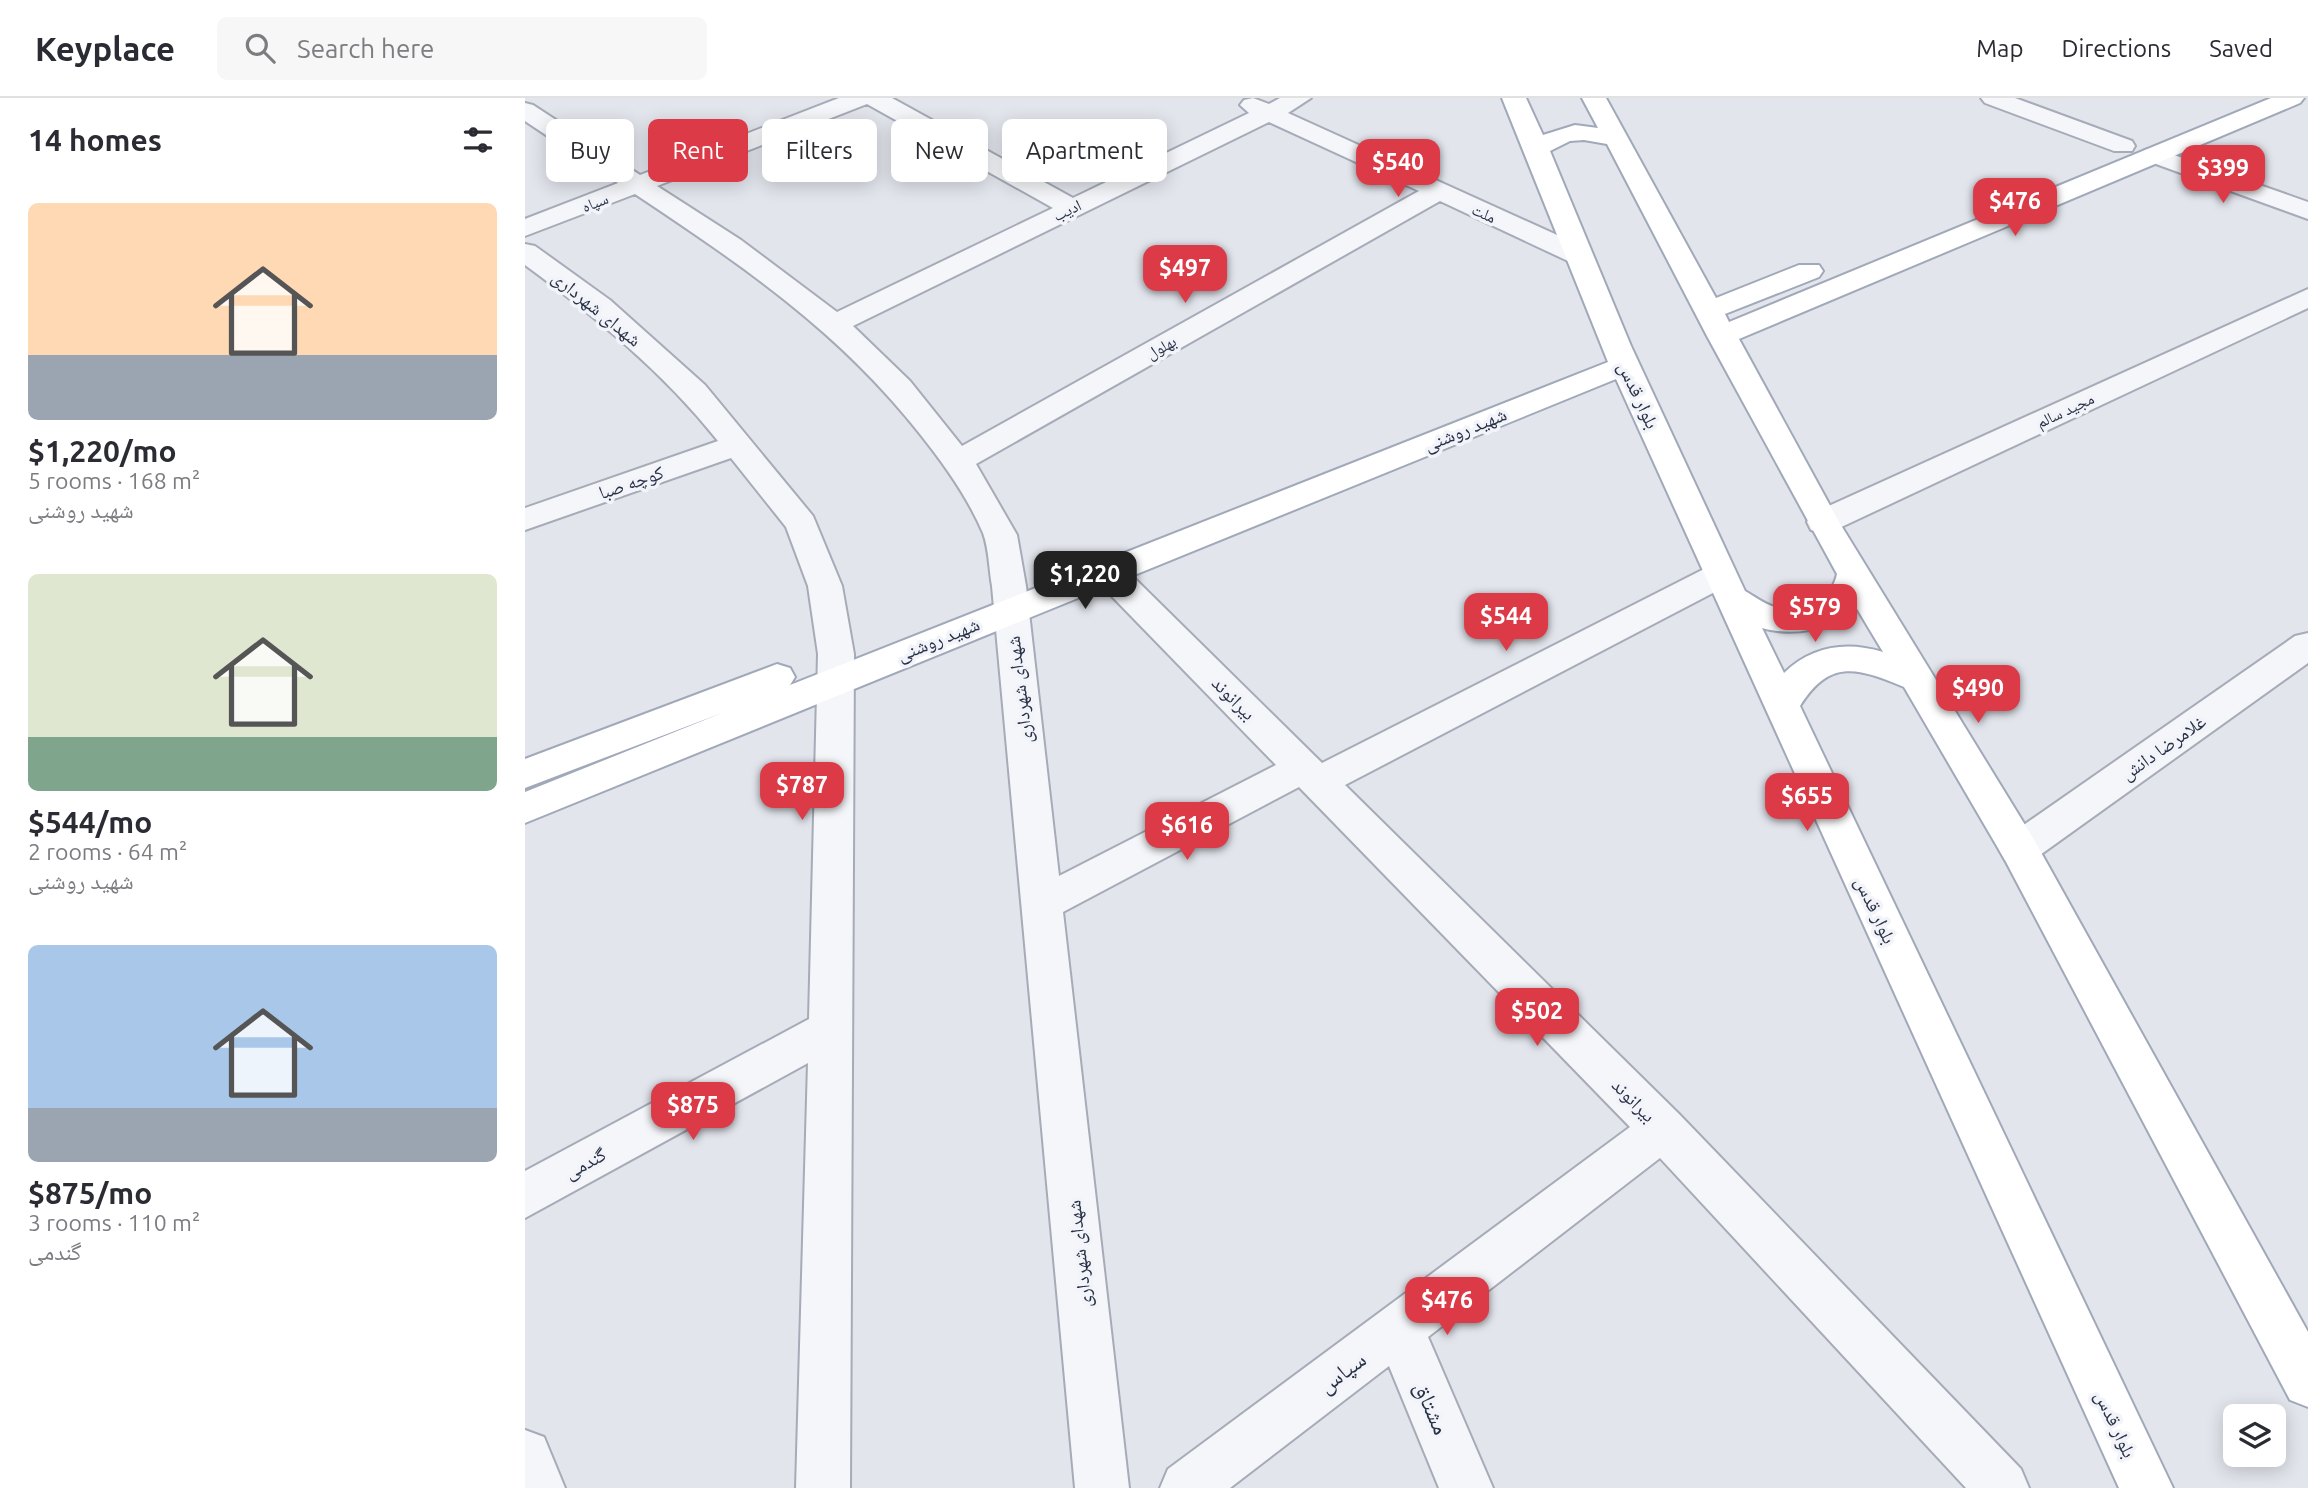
<!DOCTYPE html>
<meta charset="utf-8">
<style>
body{margin:0;font-family:Ubuntu,"Noto Naskh Arabic",sans-serif;background:#f7f7f7;color:#2b2b33;height:100vh;display:flex;flex-direction:column;font-size:26px;white-space:nowrap}
*{box-sizing:border-box;margin:0}
p{font-size:23px;color:#7c7c81}
.icon{flex:none;width:38px;height:38px;fill:none;stroke:currentColor;stroke-width:2;stroke-linecap:round;stroke-linejoin:round}
.map{position:relative;flex:1;overflow:hidden}
.side{display:flex;flex-direction:column;background:#fff;width:525px}
.side>*{flex:none}
.hud{position:absolute;left:21px;top:21px;width:665px;height:63px;display:flex;gap:14px}
.controls{position:absolute;left:1698px;top:1306px;display:grid;gap:14px}
.controls a{display:grid;place-items:center;width:63px;height:63px;border-radius:10px;background:#fff;box-shadow:0 4px 18px #0003;font-size:35px}
.price{position:absolute;translate:-50% -60px;padding:0 16px;border-radius:14px;background:#dd3a48;color:#fff;font-size:23px;line-height:46px;filter:drop-shadow(0 2px 4px #0008)}
.price::after{content:'';position:absolute;left:50%;top:42px;width:21px;height:16px;margin-left:-10px;background:inherit;clip-path:polygon(0 0,100% 0,50% 100%)}
.price.on{background:#222;color:#fff}
ul{padding:0;list-style:none}
li{display:grid;align-content:center;gap:14px;height:371px;padding:0 28px}
li span{display:grid;place-items:center;height:217px;border-radius:10px;color:#555}
li>.icon{margin-inline-start:auto}
span .icon{width:126px;height:126px;fill:#fffc;stroke-width:1}
li b{font-size:30px}
h2{display:flex;justify-content:space-between;align-items:center;height:84px;padding:0 28px;font-size:30px}
.tag{padding:0 24px;border-radius:10px;background:#fff;box-shadow:0 4px 18px #0003;font-size:24px;line-height:63px}
.tag.on{background:#dd3a48;color:#fff}
header{display:flex;align-items:center;gap:42px;box-sizing:border-box;height:98px;padding:0 35px;background:#fff;border-bottom:2px solid #e1e1e2}
header strong{font-size:33px}
nav{display:flex;gap:38px;margin-inline-start:auto;font-size:24px}
.search{width:490px;height:63px;background:#f7f7f7;display:flex;align-items:center;gap:18px;box-sizing:border-box;padding:0 24px;border-radius:10px;color:#7c7c81;font-size:26px}
main{display:flex;flex:1;min-height:0}
.map>svg:first-child{display:block}
.lines{fill:none;stroke-linecap:round;stroke-linejoin:round}
.minor-casing{stroke:#a6abb7;stroke-width:4}
.major-casing{stroke:#a0a8b9;stroke-width:4}
.minor{fill:#f5f6f9;fill-rule:evenodd}
.major{fill:#fff;fill-rule:evenodd}
.labels{text-anchor:middle;stroke-width:7;stroke-linejoin:round;paint-order:stroke}
.far-street-label{font-size:16px;fill:#283146;stroke:#f2f4f9}
.street-label{font-size:19px;fill:#283146;stroke:#f2f4f9}
.near-street-label{font-size:23px;fill:#283146;stroke:#f2f4f9}
</style>
<header>
<strong>Keyplace</strong>
<div class="search"><svg class="icon" aria-label="search" viewBox="0 0 24 24"><circle cx="10" cy="10" r="6"/><path d="M15 15l6 6"/></svg>Search here</div>
<nav><a>Map</a><a>Directions</a><a>Saved</a></nav>
</header>
<main>
<section class="side">
<h2>14 homes<svg class="icon" aria-label="filters" viewBox="0 0 24 24"><path d="M4 7h16M4 17h16"/><circle cx="9" cy="7" r="2"/><circle cx="15" cy="17" r="2"/></svg></h2>
<ul>
<li><span style="background:linear-gradient(#ffd9b3 70%,#9aa5b1 0)"><svg class="icon" aria-label="home" viewBox="0 0 24 24"><path d="M3 11l9-7 9 7M6 9v11h12V9"/></svg></span><div><b>$1,220/mo</b><p>5 rooms · 168 m²</p><p>شهید روشنی</p></div></li>
<li><span style="background:linear-gradient(#dfe7d0 75%,#7fa58c 0)"><svg class="icon" aria-label="home" viewBox="0 0 24 24"><path d="M3 11l9-7 9 7M6 9v11h12V9"/></svg></span><div><b>$544/mo</b><p>2 rooms · 64 m²</p><p>شهید روشنی</p></div></li>
<li><span style="background:linear-gradient(#a9c7e8 75%,#9aa5b1 0)"><svg class="icon" aria-label="home" viewBox="0 0 24 24"><path d="M3 11l9-7 9 7M6 9v11h12V9"/></svg></span><div><b>$875/mo</b><p>3 rooms · 110 m²</p><p>گندمی</p></div></li>
</ul>
</section>
<div class="map">
<svg width="1783" height="1390" viewBox="0 0 1783 1390">
<rect width="100%" height="100%" fill="#e2e5ec"/>
<g class="lines">
<!-- minor casing -->
<g class="minor-casing">
<g id="minor">
<path d="M314,0H367L548,100L724,15L715,7L719,2L728,0L744,6L755,0H786L763,15L1063,151L1067,157L1063,163H1043L915,103L451,366L492,437L501,488L534,778L751,667L571,482L566,474L571,466L583,463L595,466L797,665L1183,469L1195,466L1207,469L1212,477L1207,485L820,687L1154,1016L1496,1371L1504,1390H1441L1135,1060L903,1239L968,1390H914L864,1268L705,1390H635L643,1371L1105,1029L774,689L538,814L604,1390H550L467,488C464,472 464,451 458,435C443,400 419,366 395,336C314,233 218,168 110,96L0,138V121L93,85L0,23V5L8,7L115,77ZM342,6L528,110L312,214L216,142L132,88ZM744,24L894,93L437,348L385,283L328,228Z"/>
<path d="M1456,0H1490L1607,43L1610,48L1607,53H1589L1460,5Z"/>
<path d="M1629,50L1783,104V121L1620,62L1617,57L1620,52Z"/>
<path d="M0,146L10,148L85,202L180,287L288,418L317,488L329,556L325,1390H271L283,965L0,1120V1073L284,921L293,556L283,488L261,429L206,360L0,432V410L193,343C138,274 71,219 0,167Z"/>
<path d="M1783,191V210L1310,432L1298,435L1286,432L1282,424L1286,416Z"/>
<path d="M1783,535V565L1508,762L1494,767L1480,762L1474,751L1480,740L1770,538Z"/>
<path d="M0,1332L19,1339L40,1390H0Z"/>
</g>
</g>
<!-- major casing -->
<g class="major-casing">
<path id="major" d="M977,0H1001L1018,37L1050,27L1073,30L1057,0H1081L1191,200L1274,167H1294L1298,173L1294,179L1200,216L1204,224L1746,0H1779L1775,5L1214,241L1314,424L1508,740L1783,1234V1309L1765,1302L1480,762L1379,589C1333,570 1305,560 1275,608L1648,1390H1594L1091,281L0,725V694L197,615L0,690V661L252,566L265,570L270,579L265,587L1083,264ZM1059,42L1082,46L1182,238L1312,476C1306,504 1277,516 1250,509C1239,506 1229,498 1220,493L1106,248L1025,53L1045,43ZM1331,509L1358,554C1321,543 1287,548 1259,575L1237,530C1269,539 1307,532 1331,509Z"/>
</g>
<!-- minor -->
<use href="#minor" class="minor"/>
<!-- major -->
<use href="#major" class="major"/>
</g>
<g class="labels">
<!-- far-street labels -->
<g class="far-street-label">
<text transform="translate(70 104) rotate(-21)" y="6">سپاه</text>
<text transform="translate(542 112) rotate(-26)" y="6">ادیب</text>
<text transform="translate(959 115) rotate(24)" y="6">ملت</text>
<text transform="translate(636 249) rotate(-29)" y="6">بهلول</text>
<text transform="translate(1540 312) rotate(-25)" y="6">مجید سالم</text>
</g>
<!-- street labels -->
<g class="street-label">
<text transform="translate(72 210) rotate(39)" y="7">شهدای شهرداری</text>
<text transform="translate(1114 297) rotate(65)" y="7">بلوار قدس</text>
<text transform="translate(940 331) rotate(-22)" y="7">شهید روشنی</text>
<text transform="translate(106 384) rotate(-19)" y="7">کوچه صبا</text>
<text transform="translate(413 541) rotate(-22)" y="7">شهید روشنی</text>
<text transform="translate(494 592) rotate(-97)" y="7">شهدای شهرداری</text>
<text transform="translate(709 600) rotate(45)" y="7">بیرانوند</text>
<text transform="translate(1638 649) rotate(-35)" y="7">غلامرضا دانش</text>
<text transform="translate(1351 812) rotate(65)" y="7">بلوار قدس</text>
<text transform="translate(1109 1002) rotate(45)" y="7">بیرانوند</text>
<text transform="translate(60 1065) rotate(-29)" y="7">گندمی</text>
<text transform="translate(554 1156) rotate(-96)" y="7">شهدای شهرداری</text>
<text transform="translate(1591 1326) rotate(65)" y="7">بلوار قدس</text>
</g>
<!-- near-street labels -->
<g class="near-street-label">
<text transform="translate(817 1274) rotate(-37)" y="8">سپاس</text>
<text transform="translate(907 1310) rotate(67)" y="8">مشتاق</text>
</g>
</g>
</svg>
<div class="controls">
<a><svg class="icon" aria-label="layers" viewBox="0 0 24 24"><path d="M12 4l9 5-9 5-9-5zM3 14l9 5 9-5"/></svg></a>
</div>
<b class="price" style="left:873px;top:101px">$540</b>
<b class="price" style="left:1698px;top:107px">$399</b>
<b class="price" style="left:1490px;top:140px">$476</b>
<b class="price" style="left:660px;top:207px">$497</b>
<b class="price on" style="left:560px;top:513px">$1,220</b>
<b class="price" style="left:1290px;top:546px">$579</b>
<b class="price" style="left:981px;top:555px">$544</b>
<b class="price" style="left:1453px;top:627px">$490</b>
<b class="price" style="left:277px;top:724px">$787</b>
<b class="price" style="left:1282px;top:735px">$655</b>
<b class="price" style="left:662px;top:764px">$616</b>
<b class="price" style="left:1012px;top:950px">$502</b>
<b class="price" style="left:168px;top:1044px">$875</b>
<b class="price" style="left:922px;top:1239px">$476</b>
<div class="hud">
<a class="tag">Buy</a>
<a class="tag on">Rent</a>
<a class="tag">Filters</a>
<a class="tag">New</a>
<a class="tag">Apartment</a>
</div>
</div>
</main>
